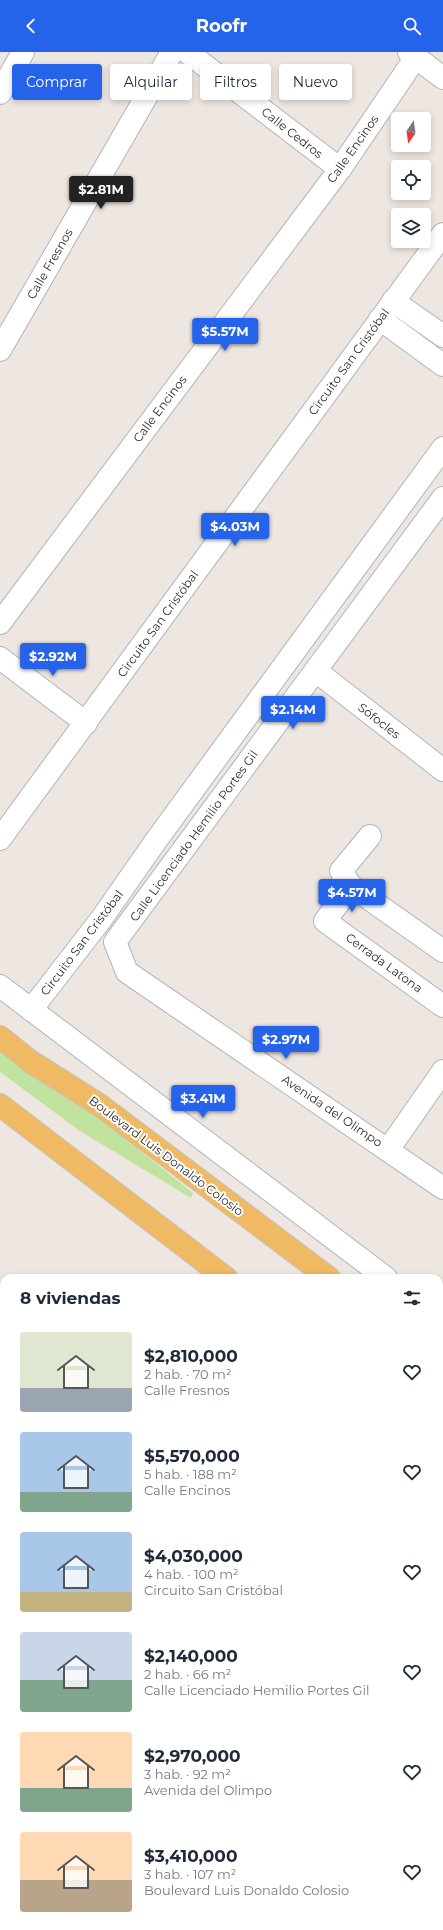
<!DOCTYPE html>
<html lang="es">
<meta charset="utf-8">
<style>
body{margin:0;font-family:Montserrat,sans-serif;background:#f6f6f7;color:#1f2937;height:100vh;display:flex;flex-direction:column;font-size:15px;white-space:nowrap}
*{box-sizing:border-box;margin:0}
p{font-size:13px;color:#747a83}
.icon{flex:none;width:22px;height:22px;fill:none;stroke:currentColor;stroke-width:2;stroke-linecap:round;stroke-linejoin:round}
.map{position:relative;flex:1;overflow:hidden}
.details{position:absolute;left:0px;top:1222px;width:443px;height:656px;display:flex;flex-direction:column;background:#fff;border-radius:12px 12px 0 0;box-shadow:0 2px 6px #0003}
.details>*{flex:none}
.top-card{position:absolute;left:12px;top:12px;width:419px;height:36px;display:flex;gap:8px}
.needle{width:26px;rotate:193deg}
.controls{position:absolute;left:391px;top:60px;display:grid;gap:8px}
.controls a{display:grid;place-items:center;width:40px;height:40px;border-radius:4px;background:#fff;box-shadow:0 2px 6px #0003;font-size:20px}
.price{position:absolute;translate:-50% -34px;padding:0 9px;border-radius:4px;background:#2563eb;color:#fff;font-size:13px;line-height:26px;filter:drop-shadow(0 1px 2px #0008)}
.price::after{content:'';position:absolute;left:50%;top:24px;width:12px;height:9px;margin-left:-6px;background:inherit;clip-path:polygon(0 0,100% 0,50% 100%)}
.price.current{background:#222;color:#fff}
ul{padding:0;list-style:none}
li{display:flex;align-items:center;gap:12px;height:100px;padding:0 20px}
li span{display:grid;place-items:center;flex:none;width:112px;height:80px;border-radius:4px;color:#555}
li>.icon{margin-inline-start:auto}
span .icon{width:48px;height:48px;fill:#fffc;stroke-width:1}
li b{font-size:17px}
h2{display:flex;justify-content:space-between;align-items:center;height:48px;padding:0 20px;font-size:17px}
.chip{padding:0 14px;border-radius:4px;background:#fff;box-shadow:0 2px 6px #0003;font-size:14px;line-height:36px}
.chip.current{background:#2563eb;color:#fff}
header{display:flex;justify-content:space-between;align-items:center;height:52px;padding:0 20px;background:#2563eb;color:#fff;font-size:18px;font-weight:700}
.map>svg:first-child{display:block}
.education{fill:#efe0d0}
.green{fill:#c0e39d}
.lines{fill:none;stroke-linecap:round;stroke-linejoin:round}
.minor-casing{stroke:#b0b4bd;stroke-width:24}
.tertiary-casing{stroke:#b0b4bd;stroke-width:24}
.primary-casing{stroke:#c4c4c4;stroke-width:24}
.minor{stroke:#fff;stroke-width:22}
.tertiary{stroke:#fff;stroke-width:22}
.primary{stroke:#efba63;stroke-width:22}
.labels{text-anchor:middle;stroke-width:4;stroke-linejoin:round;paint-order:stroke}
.street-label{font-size:12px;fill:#2d2d2d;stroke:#fff}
</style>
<header><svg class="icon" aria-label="back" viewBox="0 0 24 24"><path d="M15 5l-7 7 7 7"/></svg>Roofr<svg class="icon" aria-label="search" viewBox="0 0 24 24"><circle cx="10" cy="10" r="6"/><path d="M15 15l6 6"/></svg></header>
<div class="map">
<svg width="443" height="1878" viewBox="0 0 443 1878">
<rect width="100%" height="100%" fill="#eee6e0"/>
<!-- education -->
<path class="education" d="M439,1848H443V1878H256L281,1874H439Z"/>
<!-- green -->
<g class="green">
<path d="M0,992L95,1063L193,1141L191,1146L80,1079L0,1020Z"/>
<path d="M0,1621L4,1626V1874H214L218,1878H0Z"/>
<path d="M281,1874H423L420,1878H256Z"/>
</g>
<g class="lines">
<!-- minor casing -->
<g class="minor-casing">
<g id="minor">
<path d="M187,0L340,117"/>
<path d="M409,0L443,26"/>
<path d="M0,41L23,0"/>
<path d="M393,249L443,284"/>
<path d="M380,267L443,313"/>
<path d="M0,298L172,0"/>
<path d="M443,446L115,890L127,920L443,1136"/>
<path d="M0,571L340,117L416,5"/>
<path d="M0,606L86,671"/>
<path d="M316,619L443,718"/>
<path d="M370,784L341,819L351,834L443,899"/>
<path d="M0,787L443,182"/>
<path d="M351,834L325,869L443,954"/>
<path d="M31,958L102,866L155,790L443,396"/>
<path d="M388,1098L443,1019"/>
</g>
</g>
<!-- tertiary casing -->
<g class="tertiary-casing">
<g id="tertiary">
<path d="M0,934L386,1226"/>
<path d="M439,1266L443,1269"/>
</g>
</g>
<!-- primary casing -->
<g class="primary-casing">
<g id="primary">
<path d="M0,985L30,1009L101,1054L329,1226"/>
<path d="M0,1053L226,1226"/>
<path d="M439,1309L443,1312"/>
<path d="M439,1360L443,1363"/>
<path d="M439,1394L443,1397"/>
</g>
</g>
<!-- minor -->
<use href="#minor" class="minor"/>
<!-- tertiary -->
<use href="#tertiary" class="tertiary"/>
<!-- primary -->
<use href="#primary" class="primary"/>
</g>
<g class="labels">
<!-- street labels -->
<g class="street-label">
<text transform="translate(292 81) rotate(38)" y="4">Calle Cedros</text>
<text transform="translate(353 97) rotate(-55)" y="4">Calle Encinos</text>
<text transform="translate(50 212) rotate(-60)" y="4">Calle Fresnos</text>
<text transform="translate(349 310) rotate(-54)" y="4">Circuito San Cristóbal</text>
<text transform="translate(160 357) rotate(-53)" y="4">Calle Encinos</text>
<text transform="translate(158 572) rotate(-54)" y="4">Circuito San Cristóbal</text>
<text transform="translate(379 669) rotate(38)" y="4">Sófocles</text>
<text transform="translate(194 784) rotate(-54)" y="4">Calle Licenciado Hemilio Portes Gil</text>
<text transform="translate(82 891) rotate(-53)" y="4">Circuito San Cristóbal</text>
<text transform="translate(384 911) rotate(36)" y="4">Cerrada Latona</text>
<text transform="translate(332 1059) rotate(34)" y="4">Avenida del Olimpo</text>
<text transform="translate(166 1104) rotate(37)" y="4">Boulevard Luis Donaldo Colosio</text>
</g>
</g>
</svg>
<div class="controls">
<a><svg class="needle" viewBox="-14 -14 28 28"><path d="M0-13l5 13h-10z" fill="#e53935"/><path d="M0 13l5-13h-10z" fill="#747a83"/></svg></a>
<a><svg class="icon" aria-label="locate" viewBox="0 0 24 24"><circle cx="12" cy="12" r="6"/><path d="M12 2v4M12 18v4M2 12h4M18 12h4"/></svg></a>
<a><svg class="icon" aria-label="layers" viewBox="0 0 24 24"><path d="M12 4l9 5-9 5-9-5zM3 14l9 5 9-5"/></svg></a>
</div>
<b class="price current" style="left:101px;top:158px">$2.81M</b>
<b class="price" style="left:225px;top:300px">$5.57M</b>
<b class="price" style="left:235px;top:495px">$4.03M</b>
<b class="price" style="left:53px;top:625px">$2.92M</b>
<b class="price" style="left:293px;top:678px">$2.14M</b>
<b class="price" style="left:352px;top:861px">$4.57M</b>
<b class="price" style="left:286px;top:1008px">$2.97M</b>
<b class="price" style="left:203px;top:1067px">$3.41M</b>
<div class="top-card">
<a class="chip current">Comprar</a>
<a class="chip">Alquilar</a>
<a class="chip">Filtros</a>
<a class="chip">Nuevo</a>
</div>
<section class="details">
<h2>8 viviendas<svg class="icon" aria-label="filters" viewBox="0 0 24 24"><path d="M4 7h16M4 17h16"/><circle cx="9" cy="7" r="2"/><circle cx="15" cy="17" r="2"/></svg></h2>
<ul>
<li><span style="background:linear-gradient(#dfe7d0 70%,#9aa5b1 0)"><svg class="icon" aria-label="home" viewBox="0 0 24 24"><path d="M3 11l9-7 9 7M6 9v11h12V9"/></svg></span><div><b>$2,810,000</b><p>2 hab. · 70 m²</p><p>Calle Fresnos</p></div><svg class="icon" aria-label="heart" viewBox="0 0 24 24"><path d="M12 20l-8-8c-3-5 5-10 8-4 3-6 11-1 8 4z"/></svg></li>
<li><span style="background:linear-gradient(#a9c7e8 75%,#7fa58c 0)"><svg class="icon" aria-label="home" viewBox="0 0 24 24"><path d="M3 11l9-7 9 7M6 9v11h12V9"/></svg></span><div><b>$5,570,000</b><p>5 hab. · 188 m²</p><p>Calle Encinos</p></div><svg class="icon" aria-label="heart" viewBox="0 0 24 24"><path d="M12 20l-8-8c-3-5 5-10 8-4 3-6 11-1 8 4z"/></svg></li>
<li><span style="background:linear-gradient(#a9c7e8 75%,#c2b280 0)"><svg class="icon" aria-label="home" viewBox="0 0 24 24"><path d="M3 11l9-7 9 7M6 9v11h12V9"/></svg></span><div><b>$4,030,000</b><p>4 hab. · 100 m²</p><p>Circuito San Cristóbal</p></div><svg class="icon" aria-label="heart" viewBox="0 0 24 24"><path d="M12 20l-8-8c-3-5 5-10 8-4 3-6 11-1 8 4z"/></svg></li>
<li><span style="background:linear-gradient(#c9d6e8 60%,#7fa58c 0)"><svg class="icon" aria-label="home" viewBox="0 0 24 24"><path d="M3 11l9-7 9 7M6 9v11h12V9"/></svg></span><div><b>$2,140,000</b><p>2 hab. · 66 m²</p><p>Calle Licenciado Hemilio Portes Gil</p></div><svg class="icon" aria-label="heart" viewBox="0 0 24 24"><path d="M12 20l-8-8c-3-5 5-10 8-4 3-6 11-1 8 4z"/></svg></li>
<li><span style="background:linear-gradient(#ffd9b3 70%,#7fa58c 0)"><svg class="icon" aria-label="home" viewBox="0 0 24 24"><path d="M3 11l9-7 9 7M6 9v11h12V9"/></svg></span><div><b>$2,970,000</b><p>3 hab. · 92 m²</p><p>Avenida del Olimpo</p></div><svg class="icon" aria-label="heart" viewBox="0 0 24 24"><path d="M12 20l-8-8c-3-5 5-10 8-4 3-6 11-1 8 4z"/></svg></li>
<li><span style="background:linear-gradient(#ffd9b3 60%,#b9a48a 0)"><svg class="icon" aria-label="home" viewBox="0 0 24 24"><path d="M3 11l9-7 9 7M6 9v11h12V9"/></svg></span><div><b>$3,410,000</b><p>3 hab. · 107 m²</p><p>Boulevard Luis Donaldo Colosio</p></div><svg class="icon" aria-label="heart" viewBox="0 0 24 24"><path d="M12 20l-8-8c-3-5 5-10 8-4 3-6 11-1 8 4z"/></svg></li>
</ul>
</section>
</div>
